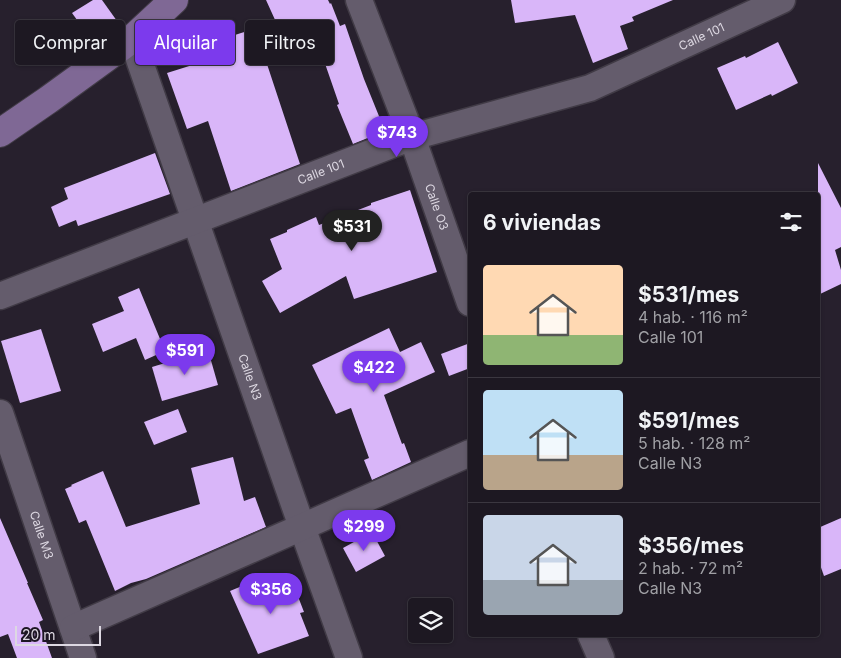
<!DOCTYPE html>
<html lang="es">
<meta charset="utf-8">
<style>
body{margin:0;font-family:Inter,sans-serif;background:#25212a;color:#f1f3f6;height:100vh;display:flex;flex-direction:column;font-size:19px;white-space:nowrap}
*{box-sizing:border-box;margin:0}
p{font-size:16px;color:#a0a0a5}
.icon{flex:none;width:28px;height:28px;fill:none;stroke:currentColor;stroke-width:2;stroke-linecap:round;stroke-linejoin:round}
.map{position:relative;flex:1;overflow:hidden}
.drawer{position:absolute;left:468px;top:192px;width:352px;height:445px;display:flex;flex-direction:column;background:#1d1822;border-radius:5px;box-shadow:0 1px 4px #0004,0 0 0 1px #3b3740}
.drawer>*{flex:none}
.banner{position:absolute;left:15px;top:20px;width:378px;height:45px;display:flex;gap:10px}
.controls{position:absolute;left:408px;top:598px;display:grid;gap:10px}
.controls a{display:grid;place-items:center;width:45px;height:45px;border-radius:5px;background:#1d1822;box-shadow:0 1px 4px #0004,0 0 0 1px #3b3740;font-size:25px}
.scale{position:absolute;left:15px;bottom:12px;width:86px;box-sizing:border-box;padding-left:5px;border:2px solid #ddd8e2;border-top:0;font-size:14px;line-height:18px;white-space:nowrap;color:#ddd8e2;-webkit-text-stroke:4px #1d1623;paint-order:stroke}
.price{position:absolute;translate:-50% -42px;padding:0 11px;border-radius:18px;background:#7c3aed;color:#fff;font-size:16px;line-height:32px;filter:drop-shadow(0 1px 2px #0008)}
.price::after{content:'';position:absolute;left:50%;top:30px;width:15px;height:11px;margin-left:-8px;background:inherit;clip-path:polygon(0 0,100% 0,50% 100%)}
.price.on{background:#222;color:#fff}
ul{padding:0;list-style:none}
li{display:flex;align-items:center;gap:15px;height:125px;padding:0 15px}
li+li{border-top:1px solid #3b3740}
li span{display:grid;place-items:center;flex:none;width:140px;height:100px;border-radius:5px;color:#555}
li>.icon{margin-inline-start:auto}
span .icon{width:60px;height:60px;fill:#fffc;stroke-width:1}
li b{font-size:21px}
h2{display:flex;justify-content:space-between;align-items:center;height:60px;padding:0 15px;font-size:21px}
.pill{padding:0 18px;border-radius:5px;background:#1d1822;box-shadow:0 1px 4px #0004,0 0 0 1px #3b3740;font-size:18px;line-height:45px}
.pill.on{background:#7c3aed;color:#fff}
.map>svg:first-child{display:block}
.building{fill:#d9b6f9}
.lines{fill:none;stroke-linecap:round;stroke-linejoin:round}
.street-casing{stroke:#413b46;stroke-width:29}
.primary-casing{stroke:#413b46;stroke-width:30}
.street{stroke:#645c6c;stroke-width:26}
.primary{stroke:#7f6895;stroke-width:28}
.labels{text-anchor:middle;stroke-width:5;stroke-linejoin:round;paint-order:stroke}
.street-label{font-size:12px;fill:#ddd8e2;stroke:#1d1623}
</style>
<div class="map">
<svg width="841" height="658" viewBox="0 0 841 658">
<rect width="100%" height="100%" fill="#27202d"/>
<!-- building -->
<g class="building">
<path d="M93,0H102L117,21L90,38L72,13Z"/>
<path d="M266,0H328L330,4L331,3L340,26L345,24L364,79L385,131L353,144L337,105L339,104L313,29L263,52L300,164L231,191L208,121L187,129L167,73L202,62L201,58L220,51L216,41L276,22Z"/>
<path d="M511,0H673L632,17L634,21L620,26L628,49L593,63L575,15L515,23Z"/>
<path d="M778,42L798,83L772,96L771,94L736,110L717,68L745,56L746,58Z"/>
<path d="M155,153L170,194L78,226L76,220L59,227L51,207L68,199L64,188Z"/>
<path d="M818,163L841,208V247L835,250L841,270V284L818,295Z"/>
<path d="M410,190L437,272L354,299L346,276L280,313L262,281L282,269L270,239L287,232V230L316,217L319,225L371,205V203Z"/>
<path d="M139,288L165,351L145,360L136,338L103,352L92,324L124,311L118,297Z"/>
<path d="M389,328L400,352L421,342L435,372L384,395L402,444L404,443L411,462L372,480L364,460L369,458L351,408L336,414L312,365Z"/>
<path d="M41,329L61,391L20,403L1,341Z"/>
<path d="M470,343V368L449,376L441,354Z"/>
<path d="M208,350L218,385L162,401L152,367Z"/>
<path d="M178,409L187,432L154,445L144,422Z"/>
<path d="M233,457L244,501L255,497L266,527L146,579L131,583L115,591L86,520L79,523L65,489L72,486L71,485L103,471L126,527L200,504L191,468Z"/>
<path d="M0,518L28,583H27L43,620L39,622L52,658H17L8,634L0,637Z"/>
<path d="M841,518V569L824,576L818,559V528Z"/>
<path d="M372,532L385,556L356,572L343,548Z"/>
<path d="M254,581L259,594L292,581L304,612L300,613L309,636L258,654L230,591Z"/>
</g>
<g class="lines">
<!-- street casing -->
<g class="street-casing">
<g id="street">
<path id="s1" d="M359,0L412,137L470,303"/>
<path id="s2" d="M132,39L302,527L349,658"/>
<path id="s3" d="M0,296L412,137L590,88L782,0"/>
<path id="s4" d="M0,413L83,658"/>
<path d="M73,628L470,453"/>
<path d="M591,635L601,658"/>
</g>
</g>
<!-- primary casing -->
<g class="primary-casing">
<path id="primary" d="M0,133L48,100L132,39L174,0"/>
</g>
<!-- street -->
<use href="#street" class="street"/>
<!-- primary -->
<use href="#primary" class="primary"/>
</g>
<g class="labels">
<!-- street labels -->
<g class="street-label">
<text dy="4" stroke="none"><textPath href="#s3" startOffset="749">Calle 101</textPath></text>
<text dy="4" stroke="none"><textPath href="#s3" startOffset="344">Calle 101</textPath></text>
<text dy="4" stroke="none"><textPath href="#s1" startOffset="221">Calle O3</textPath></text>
<text dy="4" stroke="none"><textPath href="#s2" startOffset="358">Calle N3</textPath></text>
<text dy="4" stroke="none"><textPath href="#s4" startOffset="129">Calle M3</textPath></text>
</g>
</g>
</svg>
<div class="controls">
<a><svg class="icon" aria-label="layers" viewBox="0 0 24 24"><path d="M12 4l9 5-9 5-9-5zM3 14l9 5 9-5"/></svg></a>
</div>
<div class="scale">20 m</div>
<b class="price" style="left:397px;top:158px">$743</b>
<b class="price on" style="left:352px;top:252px">$531</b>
<b class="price" style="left:185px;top:376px">$591</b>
<b class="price" style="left:374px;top:393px">$422</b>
<b class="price" style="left:364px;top:552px">$299</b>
<b class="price" style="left:271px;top:615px">$356</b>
<div class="banner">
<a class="pill">Comprar</a>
<a class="pill on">Alquilar</a>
<a class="pill">Filtros</a>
</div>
<section class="drawer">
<h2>6 viviendas<svg class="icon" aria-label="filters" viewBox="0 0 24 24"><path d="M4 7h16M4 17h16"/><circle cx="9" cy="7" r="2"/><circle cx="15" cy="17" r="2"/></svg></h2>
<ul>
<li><span style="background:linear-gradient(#ffd9b3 70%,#8fb573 0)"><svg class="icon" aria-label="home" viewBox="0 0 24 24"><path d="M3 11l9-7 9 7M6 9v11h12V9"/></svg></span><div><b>$531/mes</b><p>4 hab. · 116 m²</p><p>Calle 101</p></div></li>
<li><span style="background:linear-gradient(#bfe0f5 65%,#b9a48a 0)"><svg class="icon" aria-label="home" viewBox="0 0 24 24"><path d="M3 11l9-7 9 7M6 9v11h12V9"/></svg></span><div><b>$591/mes</b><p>5 hab. · 128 m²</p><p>Calle N3</p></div></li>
<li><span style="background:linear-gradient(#c9d6e8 65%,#9aa5b1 0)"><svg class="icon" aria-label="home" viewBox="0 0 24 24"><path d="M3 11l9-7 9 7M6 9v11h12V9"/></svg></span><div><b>$356/mes</b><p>2 hab. · 72 m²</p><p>Calle N3</p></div></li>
</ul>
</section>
</div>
